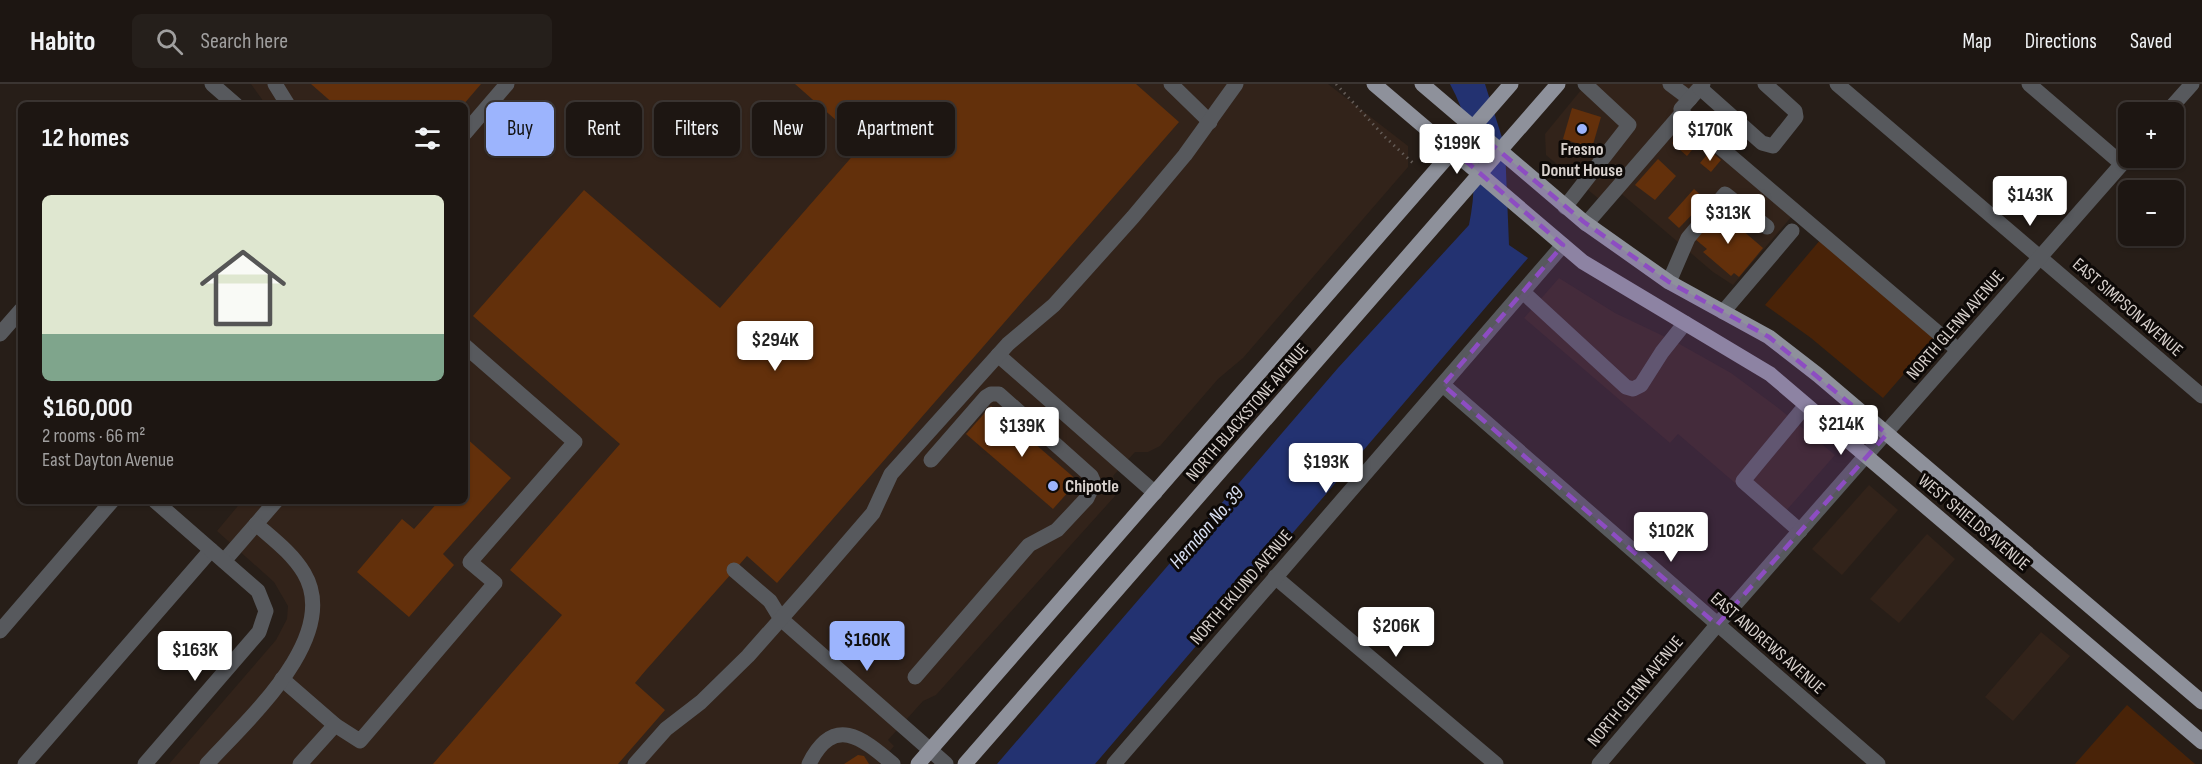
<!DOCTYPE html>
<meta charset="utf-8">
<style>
body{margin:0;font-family:"Sofia Sans Condensed",sans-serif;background:#251f1b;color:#f1f3f6;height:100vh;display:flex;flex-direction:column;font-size:22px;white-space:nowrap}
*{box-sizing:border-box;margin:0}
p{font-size:20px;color:#a09f9f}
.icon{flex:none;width:33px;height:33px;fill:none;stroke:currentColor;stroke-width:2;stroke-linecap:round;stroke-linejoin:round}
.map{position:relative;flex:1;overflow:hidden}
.side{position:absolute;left:18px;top:18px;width:450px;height:402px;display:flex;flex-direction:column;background:#1d1612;border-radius:9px;box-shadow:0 2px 4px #0004,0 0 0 2px #3b3532}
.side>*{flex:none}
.hud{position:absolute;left:486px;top:18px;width:570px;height:54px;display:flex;gap:12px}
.controls{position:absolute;left:2118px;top:18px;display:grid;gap:12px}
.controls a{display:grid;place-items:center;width:66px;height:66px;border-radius:9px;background:#1d1612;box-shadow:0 2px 4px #0004,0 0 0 2px #3b3532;font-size:30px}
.price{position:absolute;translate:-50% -51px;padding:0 14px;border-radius:6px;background:#fff;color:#222;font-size:20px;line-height:39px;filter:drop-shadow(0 2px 3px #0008)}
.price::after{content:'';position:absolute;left:50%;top:36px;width:18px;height:14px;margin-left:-9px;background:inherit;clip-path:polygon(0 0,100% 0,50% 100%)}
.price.current{background:#9cb4fd;color:#111}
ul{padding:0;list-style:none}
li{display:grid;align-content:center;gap:12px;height:318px;padding:0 24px}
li+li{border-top:2px solid #3b3532}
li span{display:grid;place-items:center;height:186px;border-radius:9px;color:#555}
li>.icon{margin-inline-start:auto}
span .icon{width:108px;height:108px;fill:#fffc;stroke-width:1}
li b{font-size:26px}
h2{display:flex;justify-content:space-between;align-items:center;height:72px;padding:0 24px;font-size:26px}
.pill{padding:0 21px;border-radius:9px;background:#1d1612;box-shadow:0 2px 4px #0004,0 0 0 2px #3b3532;font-size:21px;line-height:54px}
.pill.current{background:#9cb4fd;color:#111}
header{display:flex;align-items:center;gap:36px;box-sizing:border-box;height:84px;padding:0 30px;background:#1d1612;border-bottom:2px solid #3b3532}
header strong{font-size:28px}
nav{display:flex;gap:33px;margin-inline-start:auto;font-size:21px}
.search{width:420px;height:54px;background:#251f1b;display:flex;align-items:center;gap:15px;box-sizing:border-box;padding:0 21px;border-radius:9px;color:#a09f9f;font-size:22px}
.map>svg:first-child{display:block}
.built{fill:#32231a}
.green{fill:#492308}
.water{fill:#233271}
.building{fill:#63300b}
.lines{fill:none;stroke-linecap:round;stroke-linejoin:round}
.path{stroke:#645c57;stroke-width:3;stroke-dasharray:1.5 4.5;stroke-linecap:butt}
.minor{stroke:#57595d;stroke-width:15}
.major{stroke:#8e919b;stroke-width:15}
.marked{fill:#8d4dc2;fill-opacity:0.2;stroke:#8d4dc2;stroke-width:4.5;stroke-dasharray:12 8;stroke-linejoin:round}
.poi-dot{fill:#9cb4fd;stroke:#0d0907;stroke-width:2}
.labels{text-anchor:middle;stroke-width:6;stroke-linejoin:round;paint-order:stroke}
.poi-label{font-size:18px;font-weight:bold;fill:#d7d0cc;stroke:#0d0907}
.street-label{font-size:18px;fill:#d7d0cc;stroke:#0d0907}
.water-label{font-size:20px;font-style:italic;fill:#d9e0f3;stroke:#0d0907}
</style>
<header>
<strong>Habito</strong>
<div class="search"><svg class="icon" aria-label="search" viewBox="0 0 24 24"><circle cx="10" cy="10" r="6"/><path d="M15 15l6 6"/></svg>Search here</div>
<nav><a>Map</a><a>Directions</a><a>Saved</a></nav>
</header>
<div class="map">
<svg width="2202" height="680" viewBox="0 0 2202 680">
<rect width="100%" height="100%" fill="#271e18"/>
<!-- built -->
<g class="built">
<path d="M251,0H1328L1408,62V83L1243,274L1218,295L1160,362L1148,368H1135L1113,392L1117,402L1115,412L936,611L923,617L888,656L894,662L879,680H169L276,556L287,535L288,522L274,498L217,447L242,417H465V21H266Z"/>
<path d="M1586,0H1700L1599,115L1546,71L1545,50Z"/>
<path d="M1679,33L1793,131L1733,201L1713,188L1617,106Z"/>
<path d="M1559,194L1615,229L1676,258L1731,289L1777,323L1835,371L1778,436L1678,350L1670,359L1524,234Z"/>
<path d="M1869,401L1898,426L1842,491L1812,465Z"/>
<path d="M1927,450L1955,475L1899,539L1870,515Z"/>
<path d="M2041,548L2070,572L2013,637L1985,613Z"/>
</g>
<!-- green -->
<g class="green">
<path d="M1821,155L1936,253L1883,314L1811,254L1765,221Z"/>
<path d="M2127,621L2195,680H2075Z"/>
</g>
<!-- water -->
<path class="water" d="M1450,0H1485L1505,63L1509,161L1528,174L1095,680H997L1338,284L1469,141C1479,92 1474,44 1450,0Z"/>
<!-- building -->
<g class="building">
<path d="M311,0H481L463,21H335Z"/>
<path d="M795,0H1136L1179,38L777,499L747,472L646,586L635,599L665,626L618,680H433L562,531L510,486L620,360L473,232L584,106L720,224L863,60Z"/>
<path d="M1572,24L1601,33L1592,64L1563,55Z"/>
<path d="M1683,48L1697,60L1687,72L1672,59Z"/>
<path d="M1710,67L1721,76L1711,88L1700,79Z"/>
<path d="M1658,75L1676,92L1655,116L1635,101Z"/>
<path d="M1694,105L1706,116L1679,144L1668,134Z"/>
<path d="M1719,126L1763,164L1739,193L1734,189L1731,192L1703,168L1707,165L1695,155Z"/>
<path d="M991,322L1078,397L1053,425L966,350Z"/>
<path d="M465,353L511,394L443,470L454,481L409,533L357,488L402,435L414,445L439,417H465Z"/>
<path d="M858,671L864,672L869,680H844Z"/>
</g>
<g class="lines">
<!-- path -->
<path class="path" d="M1336,0L1385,53L1415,81"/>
<!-- minor -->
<g class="minor">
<path d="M212,0L236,21"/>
<path d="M275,0L288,21"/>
<path d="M1171,0L1210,38"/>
<path d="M1670,0L1690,15"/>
<path d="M1703,0L1681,25L1687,35L1958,266"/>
<path d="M1837,0L2202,312"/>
<path d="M2029,0L2122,80"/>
<path d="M1700,4L1762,59L1773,62L1796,33L1795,27L1765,0"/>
<path d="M2167,28L2192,0"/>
<path d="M465,49L507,0"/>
<path d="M1565,123L1629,41L1585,0"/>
<path d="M1586,140L1683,28"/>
<path d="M1669,198L1688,154L1725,110L1767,143"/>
<path d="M1523,208L1626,303L1633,305L1641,301L1662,268L1685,239"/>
<path d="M1723,228L1792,147"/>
<path d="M0,250L21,226"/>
<path d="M998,271L1155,409"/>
<path d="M1443,301L1878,680"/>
<path d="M1800,447L1743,397L1806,321"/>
<path d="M224,477L276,417"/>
<path d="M734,486L770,517L781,535L946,680"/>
<path d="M1275,493L1496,680"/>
<path d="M0,547L112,417"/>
<path d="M915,593L1029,461L1057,446L1087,414L1094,399L1091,392L999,310H991L986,313L931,376"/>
<path d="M282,595L335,641"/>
<path d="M25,680L211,466"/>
<path d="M145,680L259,548L266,527L258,507L155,417"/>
<path d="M207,680C246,637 342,553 304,489C292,469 273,455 256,440"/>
<path d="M300,680L335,641L360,657L495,499L470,478L575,358L465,262"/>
<path d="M635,680L666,645L701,618L748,572L810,502L873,429L891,390L1008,260L1054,221L1133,133L1185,71L1236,0"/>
<path d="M809,680C834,630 862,654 893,680"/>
<path d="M1114,680L1563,161"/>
<path d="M1599,680L1717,541L2128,73"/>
</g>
<!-- major -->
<g class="major">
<path d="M1374,0L1583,178L1770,290L2202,658"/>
<path d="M1422,0L1584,138L1669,198L1769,253L1818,291L2202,618"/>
<path d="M918,680L1511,0"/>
<path d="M965,680L1558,0"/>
</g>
</g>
<!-- marked area -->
<path class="marked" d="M1472,44L1584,138L1669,198L1769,253L1887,350L1717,541L1443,301L1563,161L1453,66Z"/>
<!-- markers -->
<g class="poi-dot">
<circle cx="1582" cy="45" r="6"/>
<circle cx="1053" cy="402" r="6"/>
</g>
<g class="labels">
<!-- poi labels -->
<g class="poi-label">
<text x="1582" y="71">Fresno<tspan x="1582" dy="21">Donut House</tspan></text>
<text x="1065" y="408" text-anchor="start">Chipotle</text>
</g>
<!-- street labels -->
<g class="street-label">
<text transform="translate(2128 223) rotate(41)" y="6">EAST SIMPSON AVENUE</text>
<text transform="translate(1955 241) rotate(-49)" y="6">NORTH GLENN AVENUE</text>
<text transform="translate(1247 328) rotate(-49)" y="6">NORTH BLACKSTONE AVENUE</text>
<text transform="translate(1974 438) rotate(40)" y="6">WEST SHIELDS AVENUE</text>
<text transform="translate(1241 503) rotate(-49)" y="6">NORTH EKLUND AVENUE</text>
<text transform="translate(1768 559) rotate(41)" y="6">EAST ANDREWS AVENUE</text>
<text transform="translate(1635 607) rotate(-50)" y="6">NORTH GLENN AVENUE</text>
</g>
<!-- water labels -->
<g class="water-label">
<text transform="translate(1206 443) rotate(-49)" y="7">Herndon No. 39</text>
</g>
</g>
</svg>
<div class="controls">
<a>+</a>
<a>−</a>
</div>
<b class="price" style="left:1710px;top:78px">$170K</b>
<b class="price" style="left:1457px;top:91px">$199K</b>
<b class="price" style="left:2030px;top:143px">$143K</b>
<b class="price" style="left:1728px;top:161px">$313K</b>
<b class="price" style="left:775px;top:288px">$294K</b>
<b class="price" style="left:1841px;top:372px">$214K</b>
<b class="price" style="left:1022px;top:374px">$139K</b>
<b class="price" style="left:1326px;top:410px">$193K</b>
<b class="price" style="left:1671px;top:479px">$102K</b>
<b class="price" style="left:1396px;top:574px">$206K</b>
<b class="price current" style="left:867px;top:588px">$160K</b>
<b class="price" style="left:195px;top:598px">$163K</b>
<div class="hud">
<a class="pill current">Buy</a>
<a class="pill">Rent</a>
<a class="pill">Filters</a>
<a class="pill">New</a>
<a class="pill">Apartment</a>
</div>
<section class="side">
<h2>12 homes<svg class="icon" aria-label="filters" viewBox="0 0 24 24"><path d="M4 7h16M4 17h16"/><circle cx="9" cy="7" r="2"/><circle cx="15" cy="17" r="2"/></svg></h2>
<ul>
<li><span style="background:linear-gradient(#dfe7d0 75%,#7fa58c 0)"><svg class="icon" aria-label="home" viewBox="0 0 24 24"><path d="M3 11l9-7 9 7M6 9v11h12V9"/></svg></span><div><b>$160,000</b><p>2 rooms · 66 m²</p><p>East Dayton Avenue</p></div></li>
</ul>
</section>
</div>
